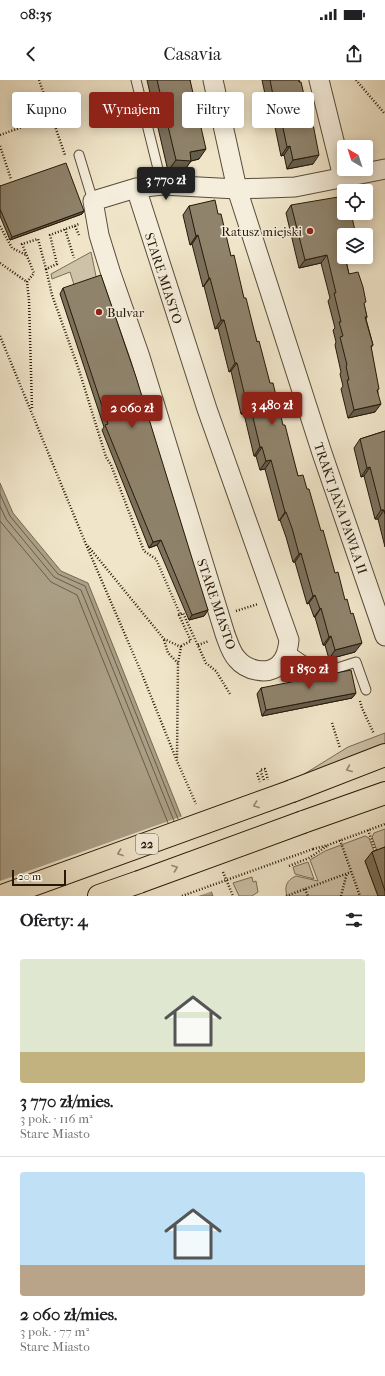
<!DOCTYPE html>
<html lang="pl">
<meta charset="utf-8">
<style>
body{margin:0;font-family:"IM FELL French Canon",serif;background:#f2f2f2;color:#202124;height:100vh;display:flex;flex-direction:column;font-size:15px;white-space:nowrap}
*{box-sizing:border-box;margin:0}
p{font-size:13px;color:#757577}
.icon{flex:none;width:22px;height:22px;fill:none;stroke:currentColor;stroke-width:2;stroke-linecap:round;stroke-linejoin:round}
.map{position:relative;height:816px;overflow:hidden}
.side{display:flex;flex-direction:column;background:#fff;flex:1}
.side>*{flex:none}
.hud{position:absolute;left:12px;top:12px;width:361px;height:36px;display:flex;gap:8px}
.needle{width:26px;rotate:321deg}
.controls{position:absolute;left:337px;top:60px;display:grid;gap:8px}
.controls a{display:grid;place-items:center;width:36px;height:36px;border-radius:4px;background:#fff;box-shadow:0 2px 10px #0003;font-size:20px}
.scale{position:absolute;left:12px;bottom:10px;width:54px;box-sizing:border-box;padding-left:4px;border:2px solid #261908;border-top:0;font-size:11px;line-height:14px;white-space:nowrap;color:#261908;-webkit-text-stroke:3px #f5eedc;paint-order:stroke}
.price{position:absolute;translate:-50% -34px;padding:0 9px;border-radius:4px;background:#8f2418;color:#fff;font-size:13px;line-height:26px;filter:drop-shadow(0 1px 2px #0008)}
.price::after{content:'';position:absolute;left:50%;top:24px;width:12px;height:9px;margin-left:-6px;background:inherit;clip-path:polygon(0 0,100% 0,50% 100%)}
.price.on{background:#222;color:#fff}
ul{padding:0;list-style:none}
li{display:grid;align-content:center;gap:8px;height:212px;padding:0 20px}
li+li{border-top:1px solid #e0e0e0}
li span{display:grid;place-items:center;height:124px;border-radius:4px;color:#555}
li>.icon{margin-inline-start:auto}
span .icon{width:72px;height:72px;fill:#fffc;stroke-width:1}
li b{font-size:17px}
h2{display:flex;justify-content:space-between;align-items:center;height:48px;padding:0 20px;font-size:17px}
.chip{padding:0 14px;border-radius:4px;background:#fff;box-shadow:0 2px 10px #0003;font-size:14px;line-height:36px}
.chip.on{background:#8f2418;color:#fff}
.status{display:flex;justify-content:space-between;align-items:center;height:28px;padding:0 20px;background:#fff;direction:ltr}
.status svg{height:11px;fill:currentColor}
header{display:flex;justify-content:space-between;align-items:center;height:52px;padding:0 20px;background:#fff;font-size:18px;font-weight:600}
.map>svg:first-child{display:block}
.green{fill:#cec2a8;stroke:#7a6e58}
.water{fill:#aba087;stroke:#766a54}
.pier{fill:#f0e5c9}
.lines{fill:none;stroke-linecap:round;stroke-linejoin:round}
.shore{stroke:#685c48;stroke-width:1}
.lane-casing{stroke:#584c38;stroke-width:11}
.street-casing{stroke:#584c38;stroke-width:21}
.primary-casing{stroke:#261908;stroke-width:24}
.path{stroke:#261908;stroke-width:2.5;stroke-dasharray:1 2;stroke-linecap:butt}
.lane{stroke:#f5eedc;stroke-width:9}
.street{stroke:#f5eedc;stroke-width:19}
.primary{stroke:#f0e5c9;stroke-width:22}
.primary-bridge-casing{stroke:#261908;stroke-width:24;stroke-linecap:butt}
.path-bridge{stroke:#261908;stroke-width:2.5;stroke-dasharray:1 2;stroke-linecap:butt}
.primary-bridge{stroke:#f0e5c9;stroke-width:22}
.wall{fill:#7b715d;stroke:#261908}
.shaded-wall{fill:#645c4c;stroke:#261908}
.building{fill:#8f836c;stroke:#261908}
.oneway{stroke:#958972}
.poi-dot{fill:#8f2418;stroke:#f5eedc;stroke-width:1.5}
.labels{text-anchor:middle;stroke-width:3;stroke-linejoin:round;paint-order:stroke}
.shield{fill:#f5eedc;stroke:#645948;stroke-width:1}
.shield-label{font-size:12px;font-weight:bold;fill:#261908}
.poi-label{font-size:13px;fill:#261908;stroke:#f5eedc;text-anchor:end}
.street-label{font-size:13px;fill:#261908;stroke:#f5eedc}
</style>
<div class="status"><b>08:35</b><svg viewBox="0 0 49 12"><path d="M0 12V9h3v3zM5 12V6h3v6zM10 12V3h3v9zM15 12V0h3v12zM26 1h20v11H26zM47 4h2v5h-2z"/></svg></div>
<header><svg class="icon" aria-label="back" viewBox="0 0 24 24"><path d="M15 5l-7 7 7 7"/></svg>Casavia<svg class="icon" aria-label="share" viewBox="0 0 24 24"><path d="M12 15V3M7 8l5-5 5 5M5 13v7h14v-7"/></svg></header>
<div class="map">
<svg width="385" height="816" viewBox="0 0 385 816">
<rect width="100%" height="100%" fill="#f0e5c9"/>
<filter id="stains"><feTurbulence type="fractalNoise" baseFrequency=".005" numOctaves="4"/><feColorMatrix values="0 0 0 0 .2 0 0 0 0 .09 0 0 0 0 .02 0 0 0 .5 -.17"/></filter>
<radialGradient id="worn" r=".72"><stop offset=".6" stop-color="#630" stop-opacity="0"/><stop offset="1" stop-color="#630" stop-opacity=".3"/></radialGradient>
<!-- green -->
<g class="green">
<path d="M91,172L97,201L75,208L70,192L52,199L51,194Z"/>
<path d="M385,653V665L301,696L348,667Z"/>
<path d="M385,749V773L379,776L372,757L374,753Z"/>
<path d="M365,756L369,758L376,777L365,781L378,816H287C284,806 287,800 296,796L318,801L310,780L325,771Z"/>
<path d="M308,782L314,799L295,794L293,787Z"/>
<path d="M252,797L253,802L256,801L258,812L252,816H239L233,803Z"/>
</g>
<!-- water -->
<path class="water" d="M0,403L13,433L61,491L88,503L213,816H0Z"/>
<!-- pier -->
<path class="pier" d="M183,736L213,811L198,816H0V801Z"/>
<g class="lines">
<!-- shore -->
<g class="shore">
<path d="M0,414L10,436L58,494L85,506L178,739"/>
<path d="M0,426L6,439L54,497L81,510L174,741"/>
<path d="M0,441L51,502L77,515L168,743"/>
</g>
<!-- lane casing -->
<g class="lane-casing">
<g id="lane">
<path d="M136,0L162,105"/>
<path d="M79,75L93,121"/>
<path d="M288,570L322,593L356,582L366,610"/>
</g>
</g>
<!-- street casing -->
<g class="street-casing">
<g id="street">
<path d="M213,0L237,109L322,373L385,556"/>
<path d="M319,0L343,97"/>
<path d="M136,108L207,329L289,560C288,570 286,579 279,585C267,596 246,590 237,579C231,573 228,562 225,554L140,277L111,194L99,155L93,121L136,108L162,105L237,109L295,107L385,89"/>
</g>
</g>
<!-- primary casing -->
<g class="primary-casing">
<g id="primary">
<path d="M292,711L385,675"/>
<path d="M303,742L385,713"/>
<path d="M99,816L139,802"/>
</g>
</g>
<!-- path -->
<g class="path">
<path d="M39,0L65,75"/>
<path d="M356,0L385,34"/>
<path d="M0,55L52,36"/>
<path d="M0,66L11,99"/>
<path d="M0,146L12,168L26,175"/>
<path d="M75,146L79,155"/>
<path d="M65,149L74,178"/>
<path d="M0,183L27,202"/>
<path d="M46,189L52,215L78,287L106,377L111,385L144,471L156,479L180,534"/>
<path d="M0,256L85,462L142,594L177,681L196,724"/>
<path d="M32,328L29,220L27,202L34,193L22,164L38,159L46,189L57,184L50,155L79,144"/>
<path d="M88,466L164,559L181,567L178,583L177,678"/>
<path d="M236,531L258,524"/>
<path d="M164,560L168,573L178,583"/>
<path d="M198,565L209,561"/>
<path d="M181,566L191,561L179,535L183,533L206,583L216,591L230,614"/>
<path d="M360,621L362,628L374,654"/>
<path d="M332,643L340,668"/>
<path d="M257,693L260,702"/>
<path d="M264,700L260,690L265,689L268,700"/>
<path d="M368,750L376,772"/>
<path d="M340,760L360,816"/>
<path d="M313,769L328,765L385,744"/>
<path d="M289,786L309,778L327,766"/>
<path d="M223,792L233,816"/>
<path d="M305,809L308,816"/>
<path d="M286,816L351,792"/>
<path d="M341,816L347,793"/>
</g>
<!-- lane -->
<use href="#lane" class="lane"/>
<!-- street -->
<use href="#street" class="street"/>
<!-- primary -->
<use href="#primary" class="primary"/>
<!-- primary-bridge casing -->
<g class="primary-bridge-casing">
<g id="primary-bridge">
<path d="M139,802L303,742"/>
<path d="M2,816L292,711"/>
</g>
</g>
<!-- path-bridge -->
<path class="path-bridge" d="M182,816L313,769"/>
<!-- primary-bridge -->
<use href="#primary-bridge" class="primary-bridge"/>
</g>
<!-- wall -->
<g class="wall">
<path d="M147,0H190L199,79L191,81L183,92L168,91Z"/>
<path d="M262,0H299L313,84L287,89L284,75L281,76L272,33H269Z"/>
<path d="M0,106L84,131L82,134L10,160L0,136Z"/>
<path d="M291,125L344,172L349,194L364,225L367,237L366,239L373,265L371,268L378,312L375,332L348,338L341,309L343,306L340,294L341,292L335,265L336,262L333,250L335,248L328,221L330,218L321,183L299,188L286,133Z"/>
<path d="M189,126L218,134L298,396L355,572L329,579L325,565H323L315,537H314L309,523L307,524L295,482H293L286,457L280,440L279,441L265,389L260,390L256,376H254L244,334H241L231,291L229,292L218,248L215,249L204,206L203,207L192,164L190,165L183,135Z"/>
<path d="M63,208L208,530L204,536L189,540L157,465L149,468L102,350L104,347L60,214Z"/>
<path d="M385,351V467L378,439H375L364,396L361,397L354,368L360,359Z"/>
<path d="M261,608L356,613L352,618L262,636L257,614Z"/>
<path d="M385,767V816H378L365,781L372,772Z"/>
</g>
<!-- shaded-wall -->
<g class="shaded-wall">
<path d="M278,24L272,33H269L275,25Z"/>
<path d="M290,66L284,75L281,76L287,67Z"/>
<path d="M206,69L199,79L191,81L183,92L168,91L176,80L190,72Z"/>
<path d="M319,75L313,84L287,89L293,80Z"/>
<path d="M84,131L82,134L10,160L12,157Z"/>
<path d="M198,155L192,164L190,165L196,156Z"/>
<path d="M344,165V172L336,174L342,166Z"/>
<path d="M327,175L321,183L299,188L305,180Z"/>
<path d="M209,198H210L204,206L203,207Z"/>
<path d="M221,240H224L218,248L215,249Z"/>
<path d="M235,283H237L231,291L229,292Z"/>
<path d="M381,324L375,332L348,338L354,330Z"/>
<path d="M247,325H250L244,334H241Z"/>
<path d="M260,367H262L256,376H254Z"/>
<path d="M271,380L265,389L260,390L266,381Z"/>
<path d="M370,387L364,396L361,397L367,388Z"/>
<path d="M381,430H384L378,439H375Z"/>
<path d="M285,432H286L280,440L279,441Z"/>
<path d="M161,460L157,465L149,468L153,462Z"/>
<path d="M301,473L295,482H293L299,474Z"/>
<path d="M315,515L309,523L307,524L313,516Z"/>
<path d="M321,528L315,537H314L320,529Z"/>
<path d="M208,530L204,536L189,540L192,535Z"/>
<path d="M331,556L325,565H323L329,557Z"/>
<path d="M362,563L355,572L329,579L335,570Z"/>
<path d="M356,613L352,618L262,636L266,630Z"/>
</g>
<!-- building -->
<g class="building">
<path d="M157,0H190L206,69L190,72L191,81L176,80Z"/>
<path d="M270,0H299V2H301L311,45L313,44L319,75L293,80L290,66L287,67L278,24L275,25Z"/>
<path d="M66,83L84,131L12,157L0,129V106Z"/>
<path d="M344,116V133H351L356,155H344V165L342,166L344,174V177H345L349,194L358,192L363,207L366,222L364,223L367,237H365L373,265L371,266L379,309L377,310L381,324L354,330L347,300H349L346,286L347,285L340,257L343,256L339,242H341L334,213H336L327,175L305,180L291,125Z"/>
<path d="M215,120L218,134H221L231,176L234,175L244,218H246L257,262L259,261L270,303H273L283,345H285L298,396L303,395L307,409H309L321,451L323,450L335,493L338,492L345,520L347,519L351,534L353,533L362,563L335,570L331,556L329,557L321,528L320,529L315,515L313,516L301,473L299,474L292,448L286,432H285L271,380L266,381L262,367H260L250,325H247L237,283H235L224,240H221L210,198H209L198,155L196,156L189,126Z"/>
<path d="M101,195L136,297L208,530L192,535L161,460L153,462L105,345L108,344L63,208Z"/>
<path d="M385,351V434L384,430H381L370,387L367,388L360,359Z"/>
<path d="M351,590L356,613L266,630L261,608Z"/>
<path d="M385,767V811L372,772Z"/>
</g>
<!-- one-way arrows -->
<defs><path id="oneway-chevron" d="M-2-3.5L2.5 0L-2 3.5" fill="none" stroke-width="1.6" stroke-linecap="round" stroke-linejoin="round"/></defs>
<g class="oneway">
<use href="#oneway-chevron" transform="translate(349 689) rotate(158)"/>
<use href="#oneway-chevron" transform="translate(256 725) rotate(160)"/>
<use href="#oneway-chevron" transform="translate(120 773) rotate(160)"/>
<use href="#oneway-chevron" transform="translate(175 788) rotate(-20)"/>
</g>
<!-- markers -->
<g class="poi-dot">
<circle cx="310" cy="151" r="4"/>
<circle cx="99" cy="232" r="4"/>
</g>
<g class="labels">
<!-- shield labels -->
<rect class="shield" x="136" y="754" width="22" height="20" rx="3"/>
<g class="shield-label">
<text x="147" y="768">22</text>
</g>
<!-- poi labels -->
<g class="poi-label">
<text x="302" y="156">Ratusz miejski</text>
<text x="107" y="237" text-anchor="start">Bulvar</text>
</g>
<!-- street labels -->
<g class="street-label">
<text transform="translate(164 198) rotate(72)" y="5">STARE MIASTO</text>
<text transform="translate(341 428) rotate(71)" y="5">TRAKT JANA PAWŁA II</text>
<text transform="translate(217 524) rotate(71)" y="5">STARE MIASTO</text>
</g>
</g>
<rect width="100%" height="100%" filter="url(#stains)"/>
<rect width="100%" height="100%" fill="url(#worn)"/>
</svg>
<div class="controls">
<a><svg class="needle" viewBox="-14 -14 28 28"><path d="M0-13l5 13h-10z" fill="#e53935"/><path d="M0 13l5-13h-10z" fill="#757577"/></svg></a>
<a><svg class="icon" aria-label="locate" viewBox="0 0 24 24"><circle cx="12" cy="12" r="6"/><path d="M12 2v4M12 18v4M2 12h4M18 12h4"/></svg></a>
<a><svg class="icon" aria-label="layers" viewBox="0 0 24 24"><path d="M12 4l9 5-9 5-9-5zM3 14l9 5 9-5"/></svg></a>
</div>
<div class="scale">20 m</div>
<b class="price on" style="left:166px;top:121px">3 770 zł</b>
<b class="price" style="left:272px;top:346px">3 480 zł</b>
<b class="price" style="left:132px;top:349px">2 060 zł</b>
<b class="price" style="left:309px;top:610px">1 850 zł</b>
<div class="hud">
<a class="chip">Kupno</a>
<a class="chip on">Wynajem</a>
<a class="chip">Filtry</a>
<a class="chip">Nowe</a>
</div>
</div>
<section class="side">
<h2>Oferty: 4<svg class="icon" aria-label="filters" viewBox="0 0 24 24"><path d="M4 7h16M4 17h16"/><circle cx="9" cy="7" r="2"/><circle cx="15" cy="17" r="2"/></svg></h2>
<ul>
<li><span style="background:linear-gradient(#dfe7d0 75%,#c2b280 0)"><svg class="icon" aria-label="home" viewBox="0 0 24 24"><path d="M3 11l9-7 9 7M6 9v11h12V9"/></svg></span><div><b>3 770 zł/mies.</b><p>3 pok. · 116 m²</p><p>Stare Miasto</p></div></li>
<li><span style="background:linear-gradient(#bfe0f5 75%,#b9a48a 0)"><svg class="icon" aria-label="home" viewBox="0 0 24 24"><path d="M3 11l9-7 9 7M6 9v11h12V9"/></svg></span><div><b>2 060 zł/mies.</b><p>3 pok. · 77 m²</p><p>Stare Miasto</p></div></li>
</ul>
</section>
